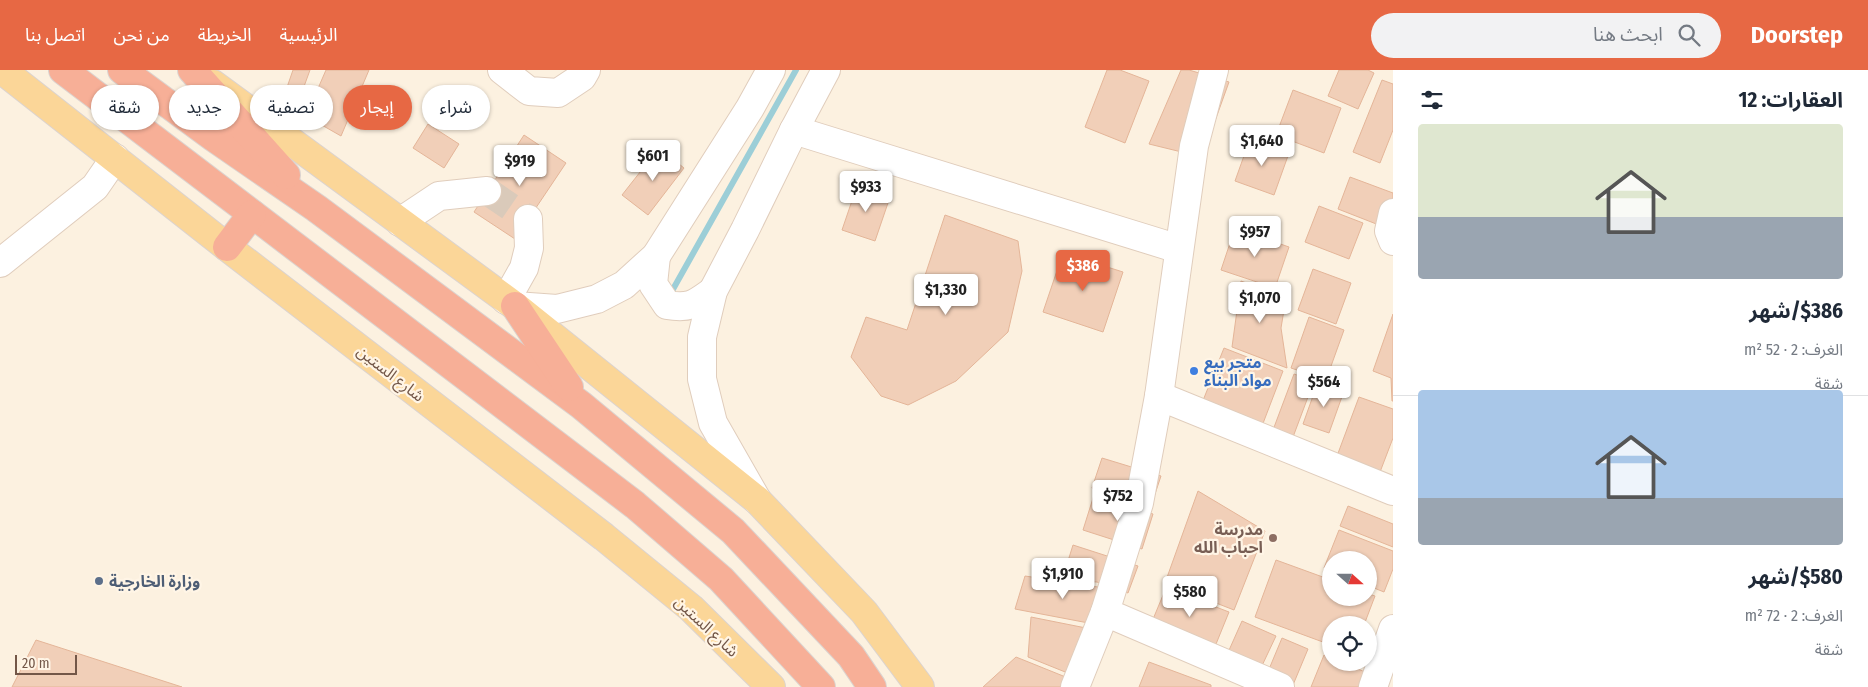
<!DOCTYPE html>
<html lang="ar">
<meta charset="utf-8">
<style>
body{margin:0;font-family:"Fira Sans Condensed","Noto Sans Arabic",sans-serif;background:#f2f2f3;color:#1f2937;direction:rtl;height:100vh;display:flex;flex-direction:column;font-size:19px;white-space:nowrap}
*{box-sizing:border-box;margin:0}
p{font-size:16px;color:#747a83}
.icon{flex:none;width:28px;height:28px;fill:none;stroke:currentColor;stroke-width:2;stroke-linecap:round;stroke-linejoin:round}
.map{position:relative;flex:1;overflow:hidden;direction:ltr}
.details{display:flex;flex-direction:column;background:#fff;width:475px}
.details>*{flex:none}
.top-card{position:absolute;left:15px;top:15px;width:475px;height:45px;direction:rtl;display:flex;gap:10px}
.needle{width:32px;rotate:111deg}
.buttons{position:absolute;left:1322px;top:481px;display:grid;gap:10px}
.buttons a{display:grid;place-items:center;width:55px;height:55px;border-radius:50%;background:#fff;box-shadow:0 1px 4px #0004;font-size:25px}
.scale{position:absolute;left:15px;bottom:12px;width:62px;box-sizing:border-box;padding-left:5px;border:2px solid #735748;border-top:0;font-size:14px;line-height:18px;white-space:nowrap;color:#735748;-webkit-text-stroke:4px #fff5e6;paint-order:stroke}
.price{position:absolute;translate:-50% -42px;padding:0 11px;border-radius:5px;background:#fff;color:#222;font-size:16px;line-height:32px;filter:drop-shadow(0 1px 2px #0008)}
.price::after{content:'';position:absolute;left:50%;top:30px;width:15px;height:11px;margin-left:-8px;background:inherit;clip-path:polygon(0 0,100% 0,50% 100%)}
.price.active{background:#e76844;color:#fff}
ul{padding:0;list-style:none}
li{display:grid;align-content:center;gap:10px;height:265px;padding:0 25px}
li+li{border-top:1px solid #e0e1e3}
li span{display:grid;place-items:center;height:155px;border-radius:5px;color:#555}
li>.icon{margin-inline-start:auto}
span .icon{width:90px;height:90px;fill:#fffc;stroke-width:1}
li b{font-size:21px}
h2{display:flex;justify-content:space-between;align-items:center;height:60px;padding:0 25px;font-size:21px}
.tag{padding:0 18px;border-radius:22px;background:#fff;box-shadow:0 1px 4px #0004;font-size:18px;line-height:45px}
.tag.active{background:#e76844;color:#fff}
header{display:flex;align-items:center;gap:30px;box-sizing:border-box;height:70px;padding:0 25px;background:#e76844;color:#fff}
header strong{font-size:24px}
nav{display:flex;gap:28px;margin-inline-start:auto;font-size:18px}
.search{width:350px;height:45px;background:#f2f2f3;display:flex;align-items:center;gap:12px;box-sizing:border-box;padding:0 18px;border-radius:28px;color:#747a83;font-size:19px}
main{display:flex;flex:1;min-height:0}
.map>svg:first-child{display:block}
.lines{fill:none;stroke-linecap:round;stroke-linejoin:round}
.stream{stroke:#9cced7;stroke-width:6}
.building{fill:#f1cfb8;stroke:#e4b598}
.minor-tunnel{stroke:#dacaba;stroke-width:28;stroke-dasharray:28 14;stroke-linecap:butt}
.minor-casing{stroke:#e0cdbc;stroke-width:30}
.major-casing{stroke:#dbd3cf;stroke-width:30}
.highway-casing{stroke:#dbd3cf;stroke-width:30}
.minor{stroke:#fff;stroke-width:28}
.major{stroke:#fbd698;stroke-width:28}
.highway{stroke:#f7af97;stroke-width:28}
.shop-dot{fill:#3f7fe0;stroke:#fff5e6;stroke-width:2}
.education-dot{fill:#8d6e63;stroke:#fff5e6;stroke-width:2}
.service-dot{fill:#5c6f8a;stroke:#fff5e6;stroke-width:2}
.labels{text-anchor:middle;stroke-width:4.5;stroke-linejoin:round;paint-order:stroke}
.shop-label{font-size:16px;font-weight:bold;fill:#366cbe;stroke:#fff5e6;text-anchor:start}
.street-label{font-size:16px;fill:#735748;stroke:#fff5e6}
.education-label{font-size:16px;font-weight:bold;fill:#785e54;stroke:#fff5e6;text-anchor:end}
.service-label{font-size:16px;font-weight:bold;fill:#4e5e75;stroke:#fff5e6;text-anchor:start}
</style>
<header>
<strong>Doorstep</strong>
<div class="search"><svg class="icon" aria-label="search" viewBox="0 0 24 24"><circle cx="10" cy="10" r="6"/><path d="M15 15l6 6"/></svg>ابحث هنا</div>
<nav><a>الرئيسية</a><a>الخريطة</a><a>من نحن</a><a>اتصل بنا</a></nav>
</header>
<main>
<section class="details">
<h2>العقارات: 12<svg class="icon" aria-label="filters" viewBox="0 0 24 24"><path d="M4 7h16M4 17h16"/><circle cx="9" cy="7" r="2"/><circle cx="15" cy="17" r="2"/></svg></h2>
<ul>
<li><span style="background:linear-gradient(#dfe7d0 60%,#9aa5b1 0)"><svg class="icon" aria-label="home" viewBox="0 0 24 24"><path d="M3 11l9-7 9 7M6 9v11h12V9"/></svg></span><div><b>$386/شهر</b><p>الغرف: 2 · 52 m²</p><p>شقة</p></div></li>
<li><span style="background:linear-gradient(#a9c7e8 70%,#9aa5b1 0)"><svg class="icon" aria-label="home" viewBox="0 0 24 24"><path d="M3 11l9-7 9 7M6 9v11h12V9"/></svg></span><div><b>$580/شهر</b><p>الغرف: 2 · 72 m²</p><p>شقة</p></div></li>
</ul>
</section>
<div class="map">
<svg width="1393" height="617" viewBox="0 0 1393 617">
<rect width="100%" height="100%" fill="#fcf1e0"/>
<g class="lines">
<!-- stream -->
<path class="stream" d="M672,221L796,0"/>
</g>
<!-- building -->
<g class="building">
<path d="M293,0H310L298,33L284,26Z"/>
<path d="M326,0H369L341,66L306,46Z"/>
<path d="M1107,0H1120L1149,11L1125,73L1085,57Z"/>
<path d="M1181,0H1189L1229,12L1202,87L1149,74Z"/>
<path d="M1339,0H1368L1374,3L1358,39L1328,26Z"/>
<path d="M1382,10L1393,14V60L1380,93L1353,82Z"/>
<path d="M1293,20L1341,38L1324,83L1276,65Z"/>
<path d="M428,54L459,74L444,98L413,78Z"/>
<path d="M524,65L566,93L515,169L474,142Z"/>
<path d="M1250,69L1289,83L1274,125L1235,111Z"/>
<path d="M659,78L684,98L648,145L622,125Z"/>
<path d="M1350,107L1393,123V133L1384,157L1338,139Z"/>
<path d="M857,116L890,127L875,171L842,160Z"/>
<path d="M1319,136L1363,153L1349,189L1305,172Z"/>
<path d="M945,145L1018,171L1022,201L1008,262L956,311L908,335L881,326L851,287L866,247L907,260Z"/>
<path d="M1235,158L1289,177L1275,218L1221,200Z"/>
<path d="M1063,183L1123,202L1103,262L1043,242Z"/>
<path d="M1313,199L1351,213L1336,254L1298,240Z"/>
<path d="M1241,211L1286,228L1281,258L1287,298L1232,277Z"/>
<path d="M1393,244V331H1392L1391,308L1373,301Z"/>
<path d="M1309,247L1344,260L1326,310L1291,298Z"/>
<path d="M1224,278L1283,301L1262,356L1202,333Z"/>
<path d="M1294,304L1314,311L1293,367L1273,360Z"/>
<path d="M1318,312L1344,321L1329,363L1303,354Z"/>
<path d="M1359,327L1393,339V368L1380,402L1337,386Z"/>
<path d="M1102,388L1161,406L1151,436L1092,418Z"/>
<path d="M1198,421L1265,461L1234,540L1165,513Z"/>
<path d="M1094,425L1153,444L1142,479L1083,460Z"/>
<path d="M1348,436L1393,454V477L1340,456Z"/>
<path d="M1339,460L1393,481V499L1384,522L1369,516V490H1331V501L1324,498Z"/>
<path d="M1073,475L1138,496L1128,523L1097,512L1062,510Z"/>
<path d="M1276,490L1331,510V528H1369V524L1375,526L1364,555H1331V575L1255,547Z"/>
<path d="M1025,506L1111,519L1099,555L1015,539Z"/>
<path d="M1166,518L1229,542L1214,579L1151,554Z"/>
<path d="M1031,547L1096,560L1085,610L1028,587Z"/>
<path d="M1242,551L1276,566L1259,602L1226,587Z"/>
<path d="M1282,568L1308,579L1293,615L1267,604Z"/>
<path d="M36,570L182,617H12Z"/>
<path d="M1324,585L1331,588V592H1342L1374,606L1370,617H1311Z"/>
<path d="M1016,587L1083,614L1082,617H983Z"/>
<path d="M1149,592L1211,615V617H1139Z"/>
</g>
<g class="lines">
<!-- minor-tunnel -->
<path class="minor-tunnel" d="M487,121L528,149"/>
<!-- minor casing -->
<g class="minor-casing">
<g id="minor">
<path d="M502,0L529,21L558,23L582,7L586,0"/>
<path d="M794,60L1179,179"/>
<path d="M1393,143L1389,161L1393,171"/>
<path d="M400,152L439,126L487,121"/>
<path d="M656,186L653,214L667,235C690,239 695,234 713,221"/>
<path d="M0,193L95,117L115,88"/>
<path d="M506,230L524,198L529,178L528,149"/>
<path d="M515,236L557,239L597,229L624,215L656,186L750,38L771,0"/>
<path d="M1159,326L1393,421"/>
<path d="M757,430L713,353L702,309V267L713,221L745,160L794,60L826,0"/>
<path d="M1105,542L1280,617"/>
<path d="M1075,617L1105,542L1139,433L1159,326L1194,76L1214,0"/>
<path d="M1373,617L1393,559"/>
</g>
</g>
<!-- major casing -->
<g class="major-casing">
<g id="major">
<path d="M2,0L227,177L604,467L691,538L771,617"/>
<path d="M213,14L515,236L757,430L864,542L920,617"/>
</g>
</g>
<!-- highway casing -->
<g class="highway-casing">
<g id="highway">
<path d="M63,0L635,435L721,509L821,617"/>
<path d="M122,0L213,67L316,138L581,335L733,461L851,586L872,617"/>
<path d="M192,0L286,105"/>
<path d="M227,177L252,144"/>
<path d="M515,236L569,317"/>
</g>
</g>
<!-- minor -->
<use href="#minor" class="minor"/>
<!-- major -->
<use href="#major" class="major"/>
<!-- highway -->
<use href="#highway" class="highway"/>
</g>
<!-- markers -->
<circle class="shop-dot" cx="1194" cy="301" r="5"/>
<circle class="education-dot" cx="1273" cy="468" r="5"/>
<circle class="service-dot" cx="99" cy="511" r="5"/>
<g class="labels">
<!-- shop labels -->
<g class="shop-label">
<text x="1204" y="298">متجر بيع<tspan x="1204" dy="18">مواد البناء</tspan></text>
</g>
<!-- street labels -->
<g class="street-label">
<text transform="translate(391 303) rotate(38)" y="6">شارع الستين</text>
<text transform="translate(707 556) rotate(43)" y="6">شارع الستين</text>
</g>
<!-- education labels -->
<g class="education-label">
<text x="1263" y="465">مدرسة<tspan x="1263" dy="18">احباب الله</tspan></text>
</g>
<!-- service labels -->
<g class="service-label">
<text x="109" y="517">وزارة الخارجية</text>
</g>
</g>
</svg>
<div class="buttons">
<a><svg class="needle" viewBox="-14 -14 28 28"><path d="M0-13l5 13h-10z" fill="#e53935"/><path d="M0 13l5-13h-10z" fill="#747a83"/></svg></a>
<a><svg class="icon" aria-label="locate" viewBox="0 0 24 24"><circle cx="12" cy="12" r="6"/><path d="M12 2v4M12 18v4M2 12h4M18 12h4"/></svg></a>
</div>
<div class="scale">20 m</div>
<b class="price" style="left:1262px;top:97px">$1,640</b>
<b class="price" style="left:653px;top:112px">$601</b>
<b class="price" style="left:520px;top:117px">$919</b>
<b class="price" style="left:866px;top:143px">$933</b>
<b class="price" style="left:1255px;top:188px">$957</b>
<b class="price active" style="left:1083px;top:222px">$386</b>
<b class="price" style="left:946px;top:246px">$1,330</b>
<b class="price" style="left:1260px;top:254px">$1,070</b>
<b class="price" style="left:1324px;top:338px">$564</b>
<b class="price" style="left:1118px;top:452px">$752</b>
<b class="price" style="left:1063px;top:530px">$1,910</b>
<b class="price" style="left:1190px;top:548px">$580</b>
<div class="top-card">
<a class="tag">شراء</a>
<a class="tag active">إيجار</a>
<a class="tag">تصفية</a>
<a class="tag">جديد</a>
<a class="tag">شقة</a>
</div>
</div>
</main>
